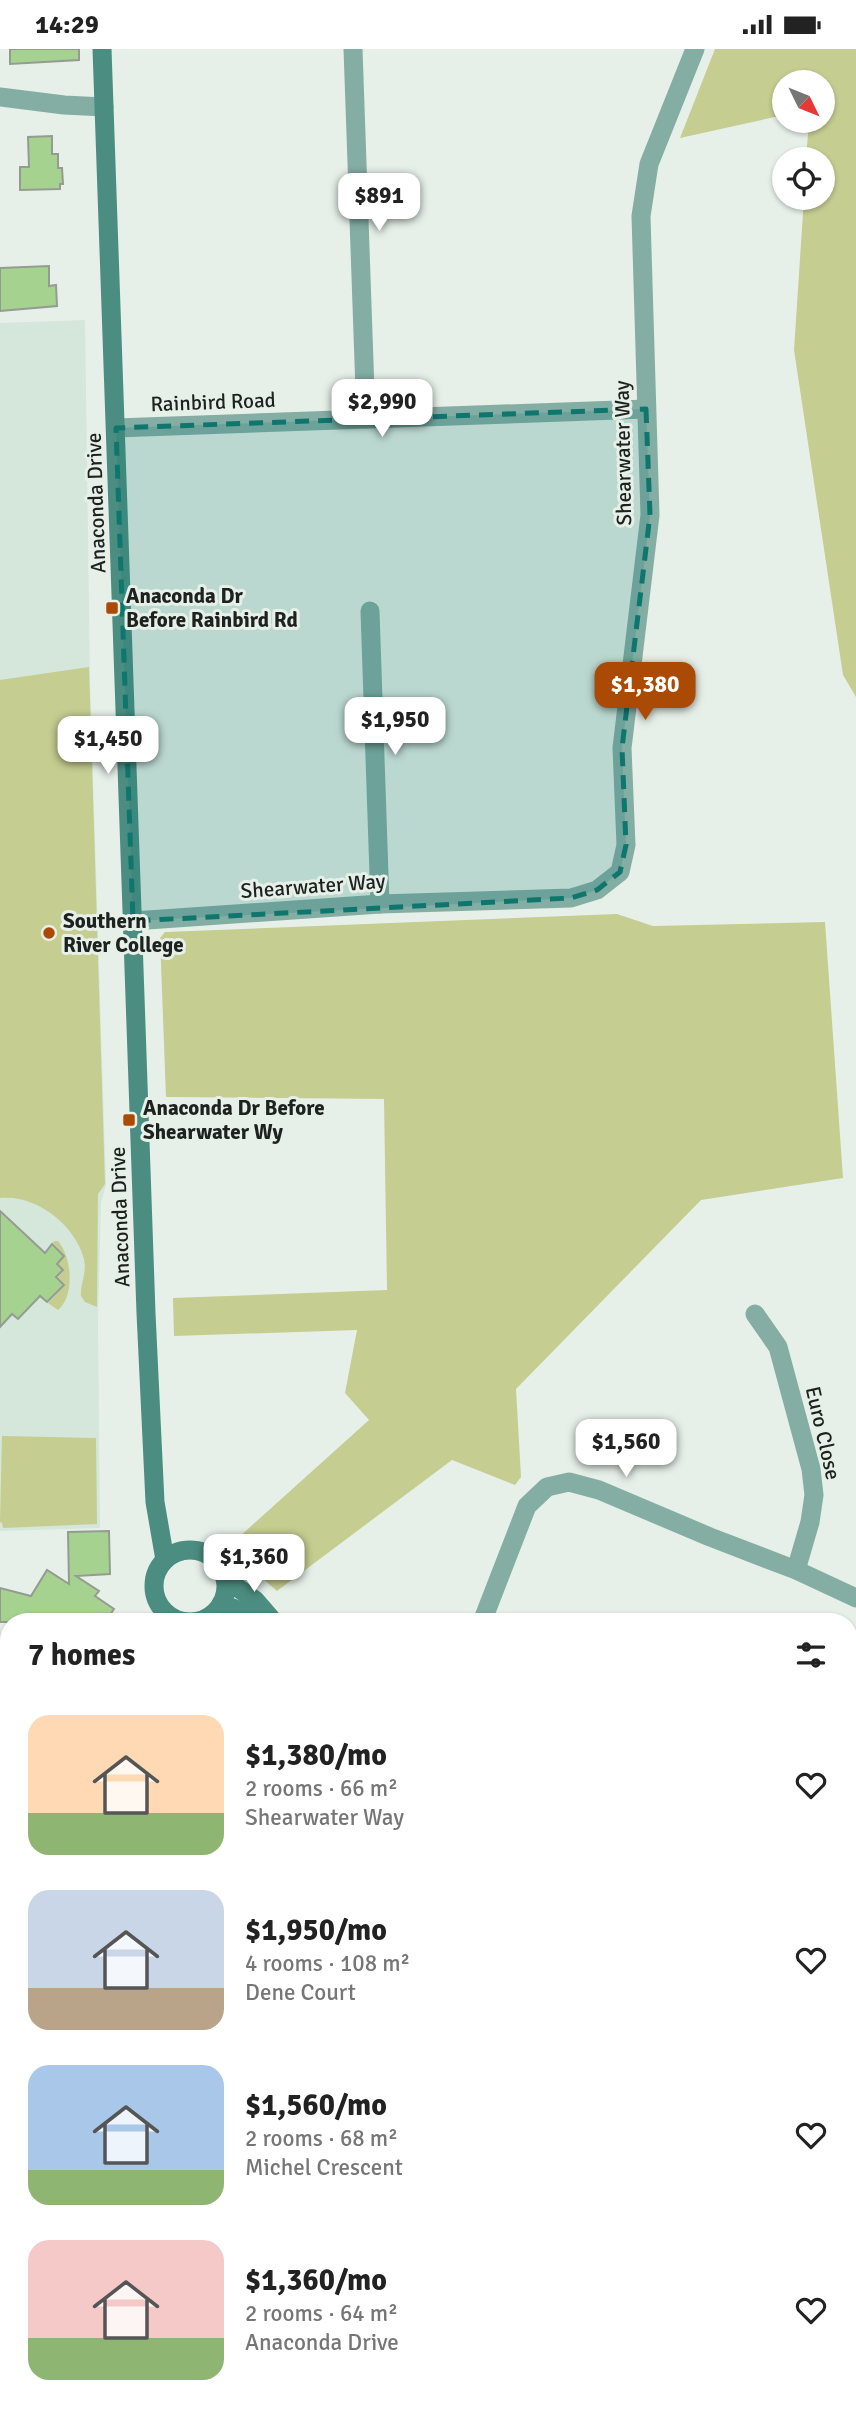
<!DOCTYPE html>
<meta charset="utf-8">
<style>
body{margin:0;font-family:Signika,sans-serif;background:#f2f2f2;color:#222;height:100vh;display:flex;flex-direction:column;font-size:26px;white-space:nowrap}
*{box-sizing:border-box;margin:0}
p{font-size:23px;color:#767676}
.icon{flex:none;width:38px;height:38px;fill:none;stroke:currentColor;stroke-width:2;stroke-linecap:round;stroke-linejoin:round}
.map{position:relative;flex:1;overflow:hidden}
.side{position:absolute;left:0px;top:1564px;width:858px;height:800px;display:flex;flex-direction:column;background:#fff;border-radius:28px 28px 0 0;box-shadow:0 2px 5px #0004}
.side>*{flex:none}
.needle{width:46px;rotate:133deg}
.buttons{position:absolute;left:772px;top:21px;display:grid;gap:14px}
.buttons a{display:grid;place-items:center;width:63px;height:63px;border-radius:50%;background:#fff;box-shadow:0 2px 5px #0004;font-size:35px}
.price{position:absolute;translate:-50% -60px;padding:0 16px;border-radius:14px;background:#fff;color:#222;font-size:23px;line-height:46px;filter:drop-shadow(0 2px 4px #0008)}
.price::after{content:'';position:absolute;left:50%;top:42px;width:21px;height:16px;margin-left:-10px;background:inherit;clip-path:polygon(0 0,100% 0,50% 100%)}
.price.current{background:#ab4a04;color:#fff}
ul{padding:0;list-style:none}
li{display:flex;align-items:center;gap:21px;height:175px;padding:0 28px}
li span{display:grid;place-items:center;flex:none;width:196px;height:140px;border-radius:21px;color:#555}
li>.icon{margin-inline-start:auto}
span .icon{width:84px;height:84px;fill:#fffc;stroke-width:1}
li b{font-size:30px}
h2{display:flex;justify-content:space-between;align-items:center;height:84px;padding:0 28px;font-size:30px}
.status{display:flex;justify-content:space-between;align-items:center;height:49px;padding:0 35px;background:#fff;direction:ltr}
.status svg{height:19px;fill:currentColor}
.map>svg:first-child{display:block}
.built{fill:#d5e6db}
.green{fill:#c5cd91}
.building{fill:#a5d38f;stroke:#959b93;stroke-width:2}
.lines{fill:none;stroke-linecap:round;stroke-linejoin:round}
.minor{stroke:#84ada4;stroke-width:19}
.secondary{stroke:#4c8d81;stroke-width:19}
.marked{fill:#0f766e;fill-opacity:0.2;stroke:#0f766e;stroke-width:5;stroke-dasharray:14 9;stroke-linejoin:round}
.poi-dot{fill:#ab4a04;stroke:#e6f0e9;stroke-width:2.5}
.labels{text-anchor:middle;stroke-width:6;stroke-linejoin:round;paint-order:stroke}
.street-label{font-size:21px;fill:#1e221f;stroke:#e6f0e9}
.poi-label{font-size:21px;font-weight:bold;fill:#1e221f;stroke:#e6f0e9;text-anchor:start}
</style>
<div class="status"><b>14:29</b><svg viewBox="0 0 49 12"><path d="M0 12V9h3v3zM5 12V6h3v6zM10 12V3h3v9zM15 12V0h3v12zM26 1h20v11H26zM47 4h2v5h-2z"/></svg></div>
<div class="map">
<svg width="856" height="2364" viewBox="0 0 856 2364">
<rect width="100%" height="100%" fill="#e6f0e9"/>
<!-- built -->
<path class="built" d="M85,271L90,632L106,1136L101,1154L98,1274L100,1479L0,1482V274Z"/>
<!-- green -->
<g class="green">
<path d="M715,0H856V648L843,626L794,301L804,149H822V110H806L809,72H822V33H784V66L680,89Z"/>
<path d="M89,618L105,1135L98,1145L97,1258L85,1253L81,1247C80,1235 87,1225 84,1210C75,1175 35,1145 0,1149V631Z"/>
<path d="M617,865L653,877L825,873L843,1129L701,1151L516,1340L521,1428L515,1436L452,1411L277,1542L248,1517L229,1497L369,1371L345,1344L357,1281L174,1287L173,1249L387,1241L384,1050L166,1048L160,889L165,883Z"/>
<path d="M54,1192H58C72,1208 75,1247 58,1261L48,1254L65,1236L58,1228L64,1221L58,1215L65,1207L53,1194Z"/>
<path d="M2,1387L96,1389L97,1475L3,1479L2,1474L0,1473Z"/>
</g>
<!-- building -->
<g class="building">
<path d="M10,0H79V11L10,15Z"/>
<path d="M52,87V105H58V119H62L63,135H60V140L20,141V118H29L28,88Z"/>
<path d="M49,217V237L56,236L57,257L0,262V219Z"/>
<path d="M0,1162L45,1204L52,1195L64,1207L57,1215L63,1221L56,1228L64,1236L47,1253L40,1247L18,1270L12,1265L0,1278Z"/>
<path d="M109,1482L110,1525L76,1527L99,1542L95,1547L114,1560L105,1573H0V1539L31,1547L47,1521L69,1535L68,1483Z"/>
</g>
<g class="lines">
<!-- minor -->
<g class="minor">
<path d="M353,0L366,370"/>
<path d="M0,48L64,56L104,58"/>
<path d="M116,379L646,360"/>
<path d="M370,562L380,855"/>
<path d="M133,872L380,855L571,849L597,841L620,823L626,796L622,699L650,466L641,167L649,115L695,0"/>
<path d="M755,1265L778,1298L811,1420L814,1446L810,1473L796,1521"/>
<path d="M173,1573L174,1570"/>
<path d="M482,1573L527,1457L547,1438L569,1433L599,1441L710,1488L796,1521L856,1549"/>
<path d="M0,1619L9,1621"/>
<path d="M0,1791L9,1784"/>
<path d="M0,2226H9"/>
<path d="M535,2356L543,2361L541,2364"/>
<path d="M648,2356L654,2364"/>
</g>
<!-- secondary -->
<g class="secondary">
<path d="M102,0L146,1264L155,1453L165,1511"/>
<circle cx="190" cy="1537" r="36"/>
<path d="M225,1530L255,1551L274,1573"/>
<path d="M221,1555L273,1573"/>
<path d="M849,1805L856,1808"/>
</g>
</g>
<!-- marked area -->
<path class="marked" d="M646,360L650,466L622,699L626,796L620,823L597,841L571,849L133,872L116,379Z"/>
<!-- markers -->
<g class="poi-dot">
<rect x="105" y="552" width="14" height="14" rx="3.5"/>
<circle cx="49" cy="884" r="7"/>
<rect x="122" y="1064" width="14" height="14" rx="3.5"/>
</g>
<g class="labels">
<!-- street labels -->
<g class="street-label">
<text transform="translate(213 353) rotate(-2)" y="7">Rainbird Road</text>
<text transform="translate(623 404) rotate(-91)" y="7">Shearwater Way</text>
<text transform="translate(96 454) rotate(-92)" y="7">Anaconda Drive</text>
<text transform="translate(313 837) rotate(-4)" y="7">Shearwater Way</text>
<text transform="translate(120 1168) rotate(-92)" y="7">Anaconda Drive</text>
<text transform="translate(823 1384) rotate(77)" y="7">Euro Close</text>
</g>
<!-- poi labels -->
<g class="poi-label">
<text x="126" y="554">Anaconda Dr<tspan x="126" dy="24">Before Rainbird Rd</tspan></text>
<text x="63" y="879">Southern<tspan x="63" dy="24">River College</tspan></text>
<text x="143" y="1066">Anaconda Dr Before<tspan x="143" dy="24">Shearwater Wy</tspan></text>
</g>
</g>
</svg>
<div class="buttons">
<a><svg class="needle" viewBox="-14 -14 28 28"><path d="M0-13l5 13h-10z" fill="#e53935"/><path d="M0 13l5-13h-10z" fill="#767676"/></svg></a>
<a><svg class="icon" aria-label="locate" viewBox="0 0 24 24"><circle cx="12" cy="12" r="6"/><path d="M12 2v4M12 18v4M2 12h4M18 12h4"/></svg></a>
</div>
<b class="price" style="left:379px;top:184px">$891</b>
<b class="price" style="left:382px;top:390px">$2,990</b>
<b class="price current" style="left:645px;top:673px">$1,380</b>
<b class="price" style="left:395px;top:708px">$1,950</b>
<b class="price" style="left:108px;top:727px">$1,450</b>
<b class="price" style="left:626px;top:1430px">$1,560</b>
<b class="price" style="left:254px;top:1545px">$1,360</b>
<section class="side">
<h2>7 homes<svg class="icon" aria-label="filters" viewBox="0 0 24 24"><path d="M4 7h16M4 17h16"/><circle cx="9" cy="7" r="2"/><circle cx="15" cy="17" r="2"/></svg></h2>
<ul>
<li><span style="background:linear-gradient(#ffd9b3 70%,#8fb573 0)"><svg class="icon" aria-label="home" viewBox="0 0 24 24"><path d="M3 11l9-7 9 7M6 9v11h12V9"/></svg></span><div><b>$1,380/mo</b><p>2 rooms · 66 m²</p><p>Shearwater Way</p></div><svg class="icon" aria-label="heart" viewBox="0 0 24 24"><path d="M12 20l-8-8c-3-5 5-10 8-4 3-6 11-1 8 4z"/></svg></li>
<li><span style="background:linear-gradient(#c9d6e8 70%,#b9a48a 0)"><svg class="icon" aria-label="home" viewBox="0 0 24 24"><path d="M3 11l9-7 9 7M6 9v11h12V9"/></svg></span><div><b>$1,950/mo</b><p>4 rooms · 108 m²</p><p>Dene Court</p></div><svg class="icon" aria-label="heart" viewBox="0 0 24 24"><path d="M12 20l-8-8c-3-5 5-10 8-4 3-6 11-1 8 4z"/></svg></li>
<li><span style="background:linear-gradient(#a9c7e8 75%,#8fb573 0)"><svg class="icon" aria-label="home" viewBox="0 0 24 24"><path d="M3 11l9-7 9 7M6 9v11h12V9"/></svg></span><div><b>$1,560/mo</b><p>2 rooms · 68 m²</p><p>Michel Crescent</p></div><svg class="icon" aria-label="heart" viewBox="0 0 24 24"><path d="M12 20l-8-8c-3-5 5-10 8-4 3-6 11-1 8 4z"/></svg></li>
<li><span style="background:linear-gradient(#f6c9c9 70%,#8fb573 0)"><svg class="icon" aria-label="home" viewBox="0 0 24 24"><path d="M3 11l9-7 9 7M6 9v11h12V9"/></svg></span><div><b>$1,360/mo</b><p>2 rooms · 64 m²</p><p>Anaconda Drive</p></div><svg class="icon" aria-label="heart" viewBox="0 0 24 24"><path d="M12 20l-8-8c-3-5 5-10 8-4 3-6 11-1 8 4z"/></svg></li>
</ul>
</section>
</div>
